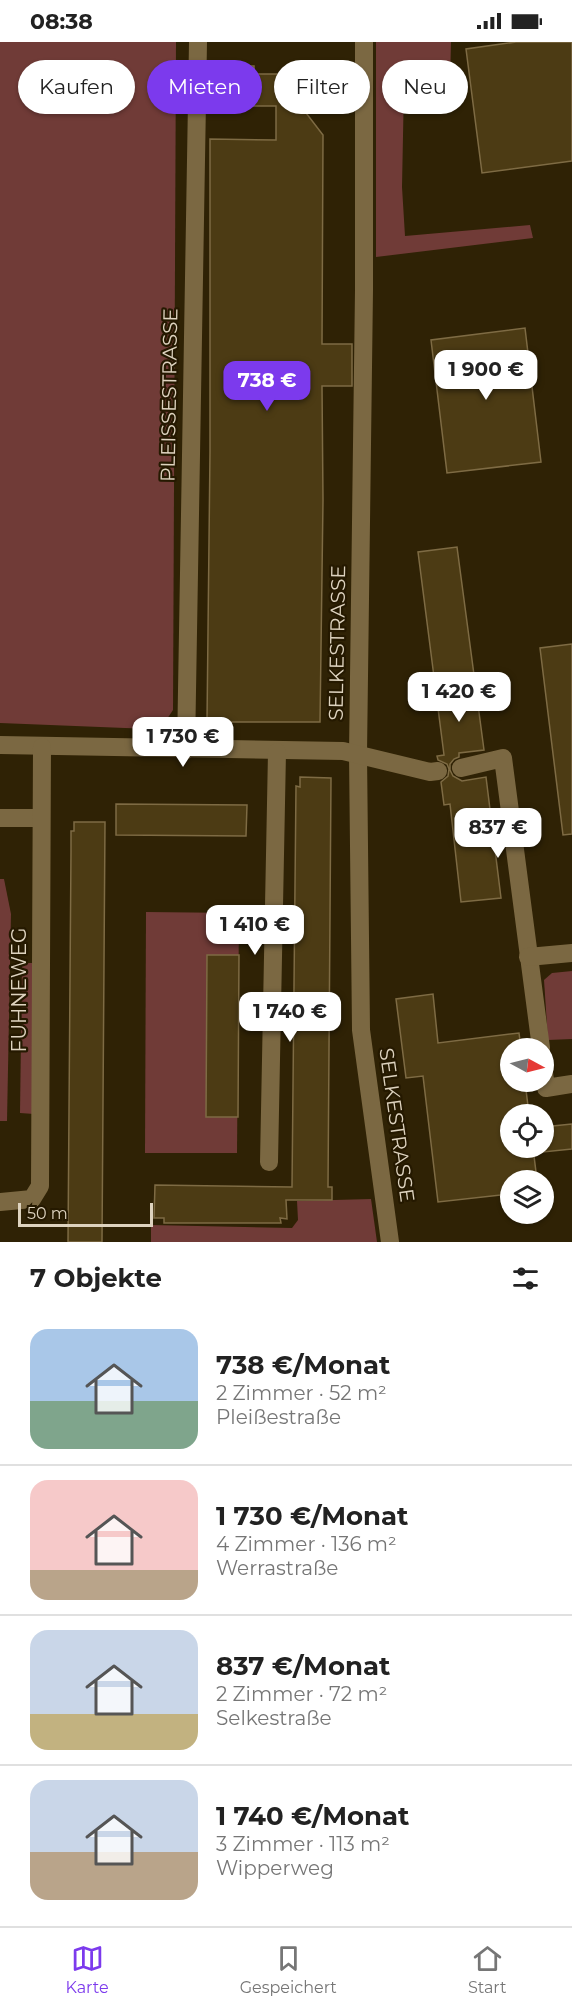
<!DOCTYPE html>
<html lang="de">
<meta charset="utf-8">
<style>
body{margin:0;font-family:Montserrat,sans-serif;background:#f6f6f6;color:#222;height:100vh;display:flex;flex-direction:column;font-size:22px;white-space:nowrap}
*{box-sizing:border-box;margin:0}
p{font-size:20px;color:#767676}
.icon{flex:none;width:33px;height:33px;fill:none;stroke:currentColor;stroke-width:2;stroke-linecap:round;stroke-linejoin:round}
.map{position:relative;height:1200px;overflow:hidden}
.panel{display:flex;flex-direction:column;background:#fff;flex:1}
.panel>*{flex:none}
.top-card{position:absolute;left:18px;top:18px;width:537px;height:54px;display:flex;gap:12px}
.needle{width:39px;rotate:97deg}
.controls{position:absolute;left:500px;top:996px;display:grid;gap:12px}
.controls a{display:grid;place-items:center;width:54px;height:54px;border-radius:50%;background:#fff;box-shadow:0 2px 4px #0004;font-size:30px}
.scale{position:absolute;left:18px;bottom:15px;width:135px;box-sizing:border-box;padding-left:6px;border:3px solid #ded3bf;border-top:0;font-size:16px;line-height:21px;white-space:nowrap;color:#ded3bf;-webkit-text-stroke:4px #251900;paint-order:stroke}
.price{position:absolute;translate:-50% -51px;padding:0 14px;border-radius:12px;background:#fff;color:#222;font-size:20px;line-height:39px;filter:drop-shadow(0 2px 3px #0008)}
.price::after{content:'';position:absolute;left:50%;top:36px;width:18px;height:14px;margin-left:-9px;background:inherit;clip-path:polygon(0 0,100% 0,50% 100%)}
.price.active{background:#7c3aed;color:#fff}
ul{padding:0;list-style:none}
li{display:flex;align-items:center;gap:18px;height:150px;padding:0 30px}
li+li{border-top:2px solid #e0e0e0}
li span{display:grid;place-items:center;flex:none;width:168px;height:120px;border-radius:18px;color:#555}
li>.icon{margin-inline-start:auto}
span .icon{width:72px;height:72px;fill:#fffc;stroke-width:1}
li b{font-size:26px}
h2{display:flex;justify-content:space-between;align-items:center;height:72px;padding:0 30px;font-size:26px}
.chip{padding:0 21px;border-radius:27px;background:#fff;box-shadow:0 2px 4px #0004;font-size:21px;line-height:54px}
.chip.active{background:#7c3aed;color:#fff}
.status{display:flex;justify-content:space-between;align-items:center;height:42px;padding:0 30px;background:#fff;direction:ltr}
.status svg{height:16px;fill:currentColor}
.dock{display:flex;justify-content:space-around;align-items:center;height:84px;border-top:2px solid #e0e0e0;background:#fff;font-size:16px;color:#767676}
.dock a{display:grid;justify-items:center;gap:3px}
.dock .active{color:#7c3aed}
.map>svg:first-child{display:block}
.green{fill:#703b37}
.building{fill:#4c3b14;stroke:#7e6b44;stroke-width:1.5}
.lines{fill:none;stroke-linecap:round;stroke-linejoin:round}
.street{stroke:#7b6842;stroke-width:18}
.labels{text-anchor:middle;stroke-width:4.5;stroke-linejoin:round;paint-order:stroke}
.street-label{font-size:20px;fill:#ded3bf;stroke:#251900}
</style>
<div class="status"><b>08:38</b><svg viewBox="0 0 49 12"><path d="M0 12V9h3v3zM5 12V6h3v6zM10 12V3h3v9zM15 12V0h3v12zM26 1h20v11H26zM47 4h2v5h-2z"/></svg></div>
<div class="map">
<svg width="572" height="1200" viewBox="0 0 572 1200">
<rect width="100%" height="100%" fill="#2f2205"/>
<!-- green -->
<g class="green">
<path d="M0,0H176L173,668L165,680L150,687L0,681Z"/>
<path d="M376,0H451L450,41L404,43L402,145L405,194L530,183L533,196L376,215Z"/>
<path d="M0,837H4L11,872L7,1079H0Z"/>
<path d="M146,870L239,871L237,1111H145Z"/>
<path d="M22,921H35L34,1072L20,1071Z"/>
<path d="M572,929V997L548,998L544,938L552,931Z"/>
<path d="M371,1157L377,1200H151V1183L292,1186L298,1178L297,1159Z"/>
</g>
<!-- building -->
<g class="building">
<path d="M516,0H572V119L482,131L466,7Z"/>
<path d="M221,24H254V32H282L283,41L323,93L322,302H352V344H322L323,458L320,680H207L210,410V97L276,98V64H217V39H221Z"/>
<path d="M525,286L541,420L447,431L431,298Z"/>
<path d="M457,505L484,708L459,711V715L454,717L450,722V728L453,734L462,739L486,735L501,856L461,860L450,762L444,763L441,740L448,734L449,727L447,722L438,718L437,714L444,713L418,510Z"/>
<path d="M572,602V792L563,793L540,606Z"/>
<path d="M300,735L331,736L328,1145H332V1158H286L287,1177L280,1176L281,1181H164V1176H154L155,1143L292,1145L296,744L300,745Z"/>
<path d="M116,762L247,763L246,794L116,793Z"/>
<path d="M74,780H105L102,1200H68L71,809V789H74Z"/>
<path d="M207,913H239L238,1075H206Z"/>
<path d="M433,952L438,1001L519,991L521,1006H510V1040H525L529,1072H510V1106H533L537,1138H510V1152L438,1160L423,1034L406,1036L396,957Z"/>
<path d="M572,1082V1107L543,1110V1085Z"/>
</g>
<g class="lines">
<!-- street -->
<g class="street">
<path d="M364,0V248L358,712L361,988L390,1200"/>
<path d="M0,703L343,709L430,730L438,729"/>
<path d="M186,708L198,0"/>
<path d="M461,726L503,716L541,1006"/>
<path d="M0,776H41"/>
<path d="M528,915L572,911"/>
<path d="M543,1023L546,1046L572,1042"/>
<path d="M269,1120L277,710"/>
<path d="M0,1160L32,1157L40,1144L42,705"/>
</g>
</g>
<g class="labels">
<!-- street labels -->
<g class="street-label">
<text transform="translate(169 353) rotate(-89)" y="7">PLEISSESTRASSE</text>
<text transform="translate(337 601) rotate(-89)" y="7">SELKESTRASSE</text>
<text transform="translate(19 948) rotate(-90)" y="7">FUHNEWEG</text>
<text transform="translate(397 1083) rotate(82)" y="7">SELKESTRASSE</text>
</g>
</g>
</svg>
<div class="controls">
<a><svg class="needle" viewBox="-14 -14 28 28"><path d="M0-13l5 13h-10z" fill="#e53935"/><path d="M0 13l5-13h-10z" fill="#767676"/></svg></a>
<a><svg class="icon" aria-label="locate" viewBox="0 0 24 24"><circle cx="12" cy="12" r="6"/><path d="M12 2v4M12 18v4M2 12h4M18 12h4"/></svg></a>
<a><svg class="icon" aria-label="layers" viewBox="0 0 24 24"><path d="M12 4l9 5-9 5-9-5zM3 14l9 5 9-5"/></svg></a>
</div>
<div class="scale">50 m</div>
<b class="price" style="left:486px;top:359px">1 900 €</b>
<b class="price active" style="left:267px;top:370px">738 €</b>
<b class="price" style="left:459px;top:681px">1 420 €</b>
<b class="price" style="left:183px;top:726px">1 730 €</b>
<b class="price" style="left:498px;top:817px">837 €</b>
<b class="price" style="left:255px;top:914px">1 410 €</b>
<b class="price" style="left:290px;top:1001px">1 740 €</b>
<div class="top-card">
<a class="chip">Kaufen</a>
<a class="chip active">Mieten</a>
<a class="chip">Filter</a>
<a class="chip">Neu</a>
</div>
</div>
<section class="panel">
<h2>7 Objekte<svg class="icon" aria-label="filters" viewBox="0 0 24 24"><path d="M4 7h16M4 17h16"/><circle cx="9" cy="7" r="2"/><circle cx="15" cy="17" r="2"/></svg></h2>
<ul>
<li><span style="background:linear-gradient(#a9c7e8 60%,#7fa58c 0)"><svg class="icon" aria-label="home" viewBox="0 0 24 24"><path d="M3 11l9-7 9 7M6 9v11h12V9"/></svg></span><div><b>738 €/Monat</b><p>2 Zimmer · 52 m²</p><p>Pleißestraße</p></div></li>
<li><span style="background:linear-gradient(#f6c9c9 75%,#b9a48a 0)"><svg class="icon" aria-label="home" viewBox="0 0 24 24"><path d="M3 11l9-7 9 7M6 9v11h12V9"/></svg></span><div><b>1 730 €/Monat</b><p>4 Zimmer · 136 m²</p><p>Werrastraße</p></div></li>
<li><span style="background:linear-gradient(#c9d6e8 70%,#c2b280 0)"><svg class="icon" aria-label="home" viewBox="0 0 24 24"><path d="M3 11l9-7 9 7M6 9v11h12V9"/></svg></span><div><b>837 €/Monat</b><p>2 Zimmer · 72 m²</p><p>Selkestraße</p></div></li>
<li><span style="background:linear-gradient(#c9d6e8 60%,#b9a48a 0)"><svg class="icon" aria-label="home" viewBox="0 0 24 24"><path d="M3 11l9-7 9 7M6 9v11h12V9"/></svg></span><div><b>1 740 €/Monat</b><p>3 Zimmer · 113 m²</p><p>Wipperweg</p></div></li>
</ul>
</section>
<nav class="dock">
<a class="active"><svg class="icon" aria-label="map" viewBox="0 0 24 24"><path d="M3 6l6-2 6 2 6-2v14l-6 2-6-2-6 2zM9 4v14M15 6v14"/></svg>Karte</a>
<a><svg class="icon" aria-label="saved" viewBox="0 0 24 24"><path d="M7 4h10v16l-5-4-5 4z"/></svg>Gespeichert</a>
<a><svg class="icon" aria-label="home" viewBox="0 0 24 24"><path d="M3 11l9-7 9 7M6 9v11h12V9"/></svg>Start</a>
</nav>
